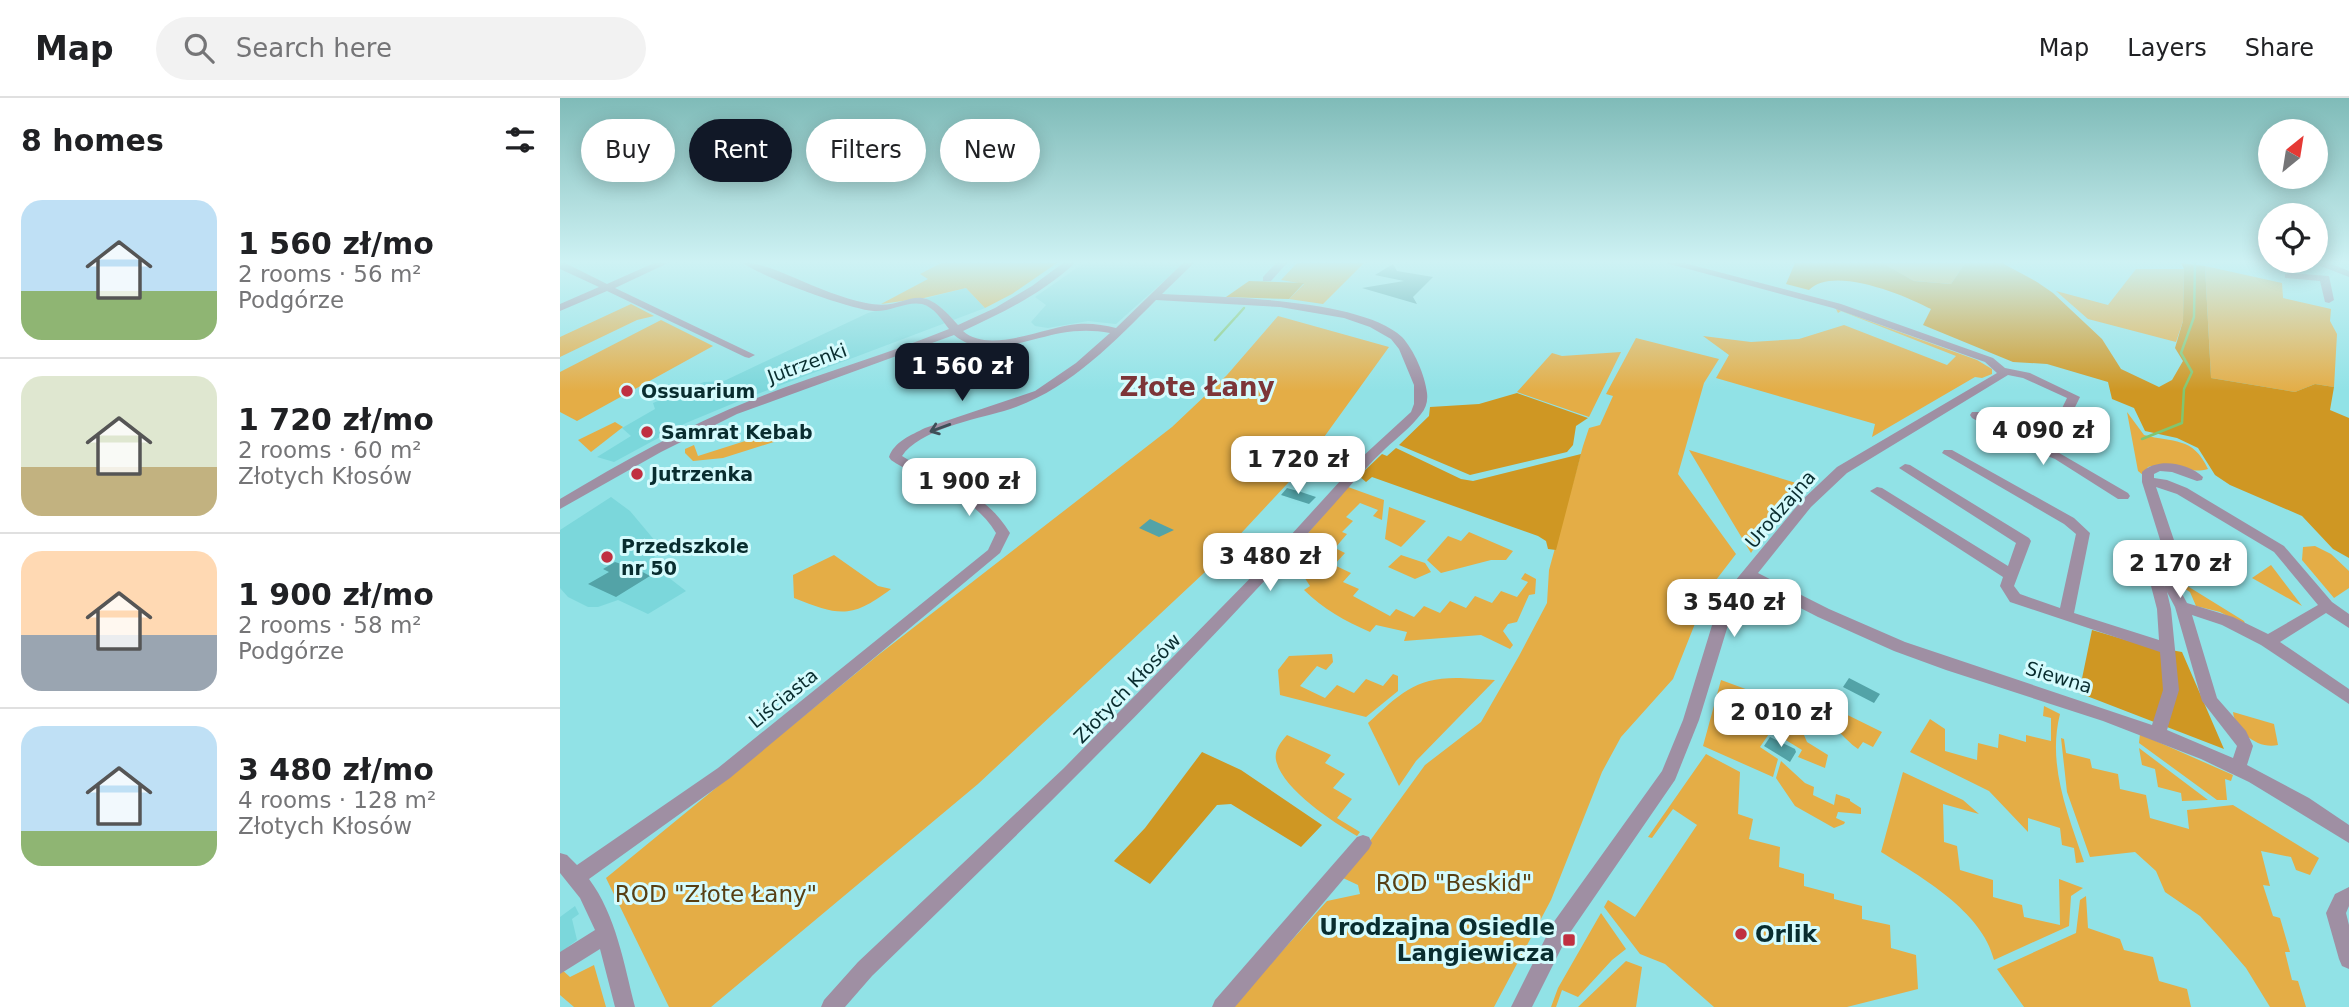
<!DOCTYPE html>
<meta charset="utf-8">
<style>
body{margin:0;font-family:"DejaVu Sans",sans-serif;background:#f2f2f2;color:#202124;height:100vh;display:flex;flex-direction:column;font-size:26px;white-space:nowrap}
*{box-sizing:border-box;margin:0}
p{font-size:23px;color:#757577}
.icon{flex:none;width:38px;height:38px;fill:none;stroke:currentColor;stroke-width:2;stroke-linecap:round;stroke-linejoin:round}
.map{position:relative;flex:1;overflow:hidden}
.panel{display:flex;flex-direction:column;background:#fff;width:560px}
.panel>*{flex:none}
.banner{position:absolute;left:21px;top:21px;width:665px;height:63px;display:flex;gap:14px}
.needle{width:46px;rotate:30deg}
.buttons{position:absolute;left:1698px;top:21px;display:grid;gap:14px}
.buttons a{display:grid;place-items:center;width:70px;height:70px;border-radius:50%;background:#fff;box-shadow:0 4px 18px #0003;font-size:35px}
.price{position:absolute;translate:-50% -60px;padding:0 16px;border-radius:14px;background:#fff;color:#222;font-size:23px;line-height:46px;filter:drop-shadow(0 2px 4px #0008)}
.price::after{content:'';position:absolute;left:50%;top:42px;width:21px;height:16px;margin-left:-10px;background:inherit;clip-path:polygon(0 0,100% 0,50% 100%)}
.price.active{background:#111827;color:#fff}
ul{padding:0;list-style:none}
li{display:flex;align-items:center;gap:21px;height:175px;padding:0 21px}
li+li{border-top:2px solid #e0e0e0}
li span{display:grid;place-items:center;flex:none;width:196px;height:140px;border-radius:21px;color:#555}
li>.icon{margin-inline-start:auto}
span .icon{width:84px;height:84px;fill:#fffc;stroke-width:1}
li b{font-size:30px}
h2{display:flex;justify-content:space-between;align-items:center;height:84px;padding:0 21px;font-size:30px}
.tag{padding:0 24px;border-radius:32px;background:#fff;box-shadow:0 4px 18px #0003;font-size:24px;line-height:63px}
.tag.active{background:#111827;color:#fff}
header{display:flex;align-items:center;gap:42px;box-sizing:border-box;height:98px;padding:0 35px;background:#fff;border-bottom:2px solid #e0e0e0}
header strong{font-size:33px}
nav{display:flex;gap:38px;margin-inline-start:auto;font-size:24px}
.search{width:490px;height:63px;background:#f2f2f2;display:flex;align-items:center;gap:18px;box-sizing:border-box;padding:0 24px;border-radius:38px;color:#757577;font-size:26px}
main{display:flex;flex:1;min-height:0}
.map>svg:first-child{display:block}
.built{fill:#7bd7db}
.green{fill:#e4ad46}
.forest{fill:#cf9723}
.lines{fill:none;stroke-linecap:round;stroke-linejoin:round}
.stream{stroke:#81c670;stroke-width:2.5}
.building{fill:#53a3a7}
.minor{fill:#9f8fa3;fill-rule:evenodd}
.oneway{stroke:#3e4f58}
.poi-dot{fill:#c03041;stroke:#d5fbfd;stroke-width:2.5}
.labels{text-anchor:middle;stroke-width:6;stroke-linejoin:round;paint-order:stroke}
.street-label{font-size:19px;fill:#092d2f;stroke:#d5fbfd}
.poi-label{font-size:19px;font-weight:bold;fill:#092d2f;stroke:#d5fbfd;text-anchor:start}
.near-park-label{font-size:23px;fill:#573f14;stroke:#d5fbfd}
.near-poi-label{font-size:23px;font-weight:bold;fill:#092d2f;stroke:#d5fbfd;text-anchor:end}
.district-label{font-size:26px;font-weight:bold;fill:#7d3538;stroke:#d5fbfd}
</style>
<header>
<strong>Map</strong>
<div class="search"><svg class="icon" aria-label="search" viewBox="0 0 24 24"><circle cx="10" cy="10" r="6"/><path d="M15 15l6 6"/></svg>Search here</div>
<nav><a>Map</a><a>Layers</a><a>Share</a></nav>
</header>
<main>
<section class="panel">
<h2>8 homes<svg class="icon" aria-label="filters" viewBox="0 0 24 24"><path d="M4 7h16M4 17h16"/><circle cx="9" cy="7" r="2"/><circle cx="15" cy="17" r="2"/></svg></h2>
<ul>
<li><span style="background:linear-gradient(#bfe0f5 65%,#8fb573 0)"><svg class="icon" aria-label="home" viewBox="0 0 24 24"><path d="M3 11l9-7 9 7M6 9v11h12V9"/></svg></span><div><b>1 560 zł/mo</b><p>2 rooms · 56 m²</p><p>Podgórze</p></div></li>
<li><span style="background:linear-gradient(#dfe7d0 65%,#c2b280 0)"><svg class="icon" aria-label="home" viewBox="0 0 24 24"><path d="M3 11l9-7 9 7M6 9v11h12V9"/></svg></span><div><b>1 720 zł/mo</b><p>2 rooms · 60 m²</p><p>Złotych Kłosów</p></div></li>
<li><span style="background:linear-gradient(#ffd9b3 60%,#9aa5b1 0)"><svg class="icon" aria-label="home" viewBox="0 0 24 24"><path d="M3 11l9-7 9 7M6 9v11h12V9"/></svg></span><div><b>1 900 zł/mo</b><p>2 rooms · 58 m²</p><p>Podgórze</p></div></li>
<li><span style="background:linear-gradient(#bfe0f5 75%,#8fb573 0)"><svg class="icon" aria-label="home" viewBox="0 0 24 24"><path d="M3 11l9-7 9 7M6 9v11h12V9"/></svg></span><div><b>3 480 zł/mo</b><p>4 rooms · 128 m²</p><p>Złotych Kłosów</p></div></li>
</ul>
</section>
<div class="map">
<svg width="1789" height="909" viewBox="0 0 1789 909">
<rect width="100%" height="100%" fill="#91e2e6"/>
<!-- built -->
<g class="built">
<path d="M524,165H624L556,226L528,223L488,230L475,228L471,224L486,207L475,199Z"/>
<path d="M406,190L425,210L179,303L126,325L54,364L37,359L71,338L62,330L95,311L93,305L144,284L164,283L308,215Z"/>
<path d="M51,399L70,413L96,444L98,452L91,466L126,493L88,516L58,502L38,509H28L8,499L0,490V432Z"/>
<path d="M15,808L19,816L12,821L17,842L0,855V819Z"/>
</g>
<!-- green -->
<g class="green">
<path d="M381,165H497L452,196L425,210L406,190L364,200L321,206L368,181L360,176Z"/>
<path d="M737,165H804L763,206L729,201L744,186L721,182Z"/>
<path d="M1321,165H1405L1391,186L1354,183Z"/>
<path d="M1645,168L1722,185L1723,200L1771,211L1770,223L1777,236L1774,289L1755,286L1735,294L1651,280Z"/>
<path d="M1576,171H1624L1623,223L1616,244L1528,221L1496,193L1548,207Z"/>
<path d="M71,206L94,218L77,222L0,259V239Z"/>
<path d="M1276,211L1417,262L1432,271V276L1422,280L1415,279L1312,339L1315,326L1156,280L1169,257L1143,238L1191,244L1239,241L1284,227L1387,267L1396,258L1281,213L1278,215Z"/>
<path d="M718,218L829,249L741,371L645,474L418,686L151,909H109L46,780L317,558L612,329L667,277Z"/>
<path d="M101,222L153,248L17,323L0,314V274Z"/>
<path d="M1076,240L1159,261L1144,285L1118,376L1176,456L1156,482L1140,513L1113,581L1061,639L1042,674L991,802L934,909H672L767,803L800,796L798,787L783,780L865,667L921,624L959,558L987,505L989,472L1023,348L1029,330L1040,327L1053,298L1046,296Z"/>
<path d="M1061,254L1029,319L957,294L992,255L1002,258Z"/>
<path d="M1567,314L1584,337C1613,345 1633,338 1648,371C1627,377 1609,363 1588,369L1583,377L1578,373Z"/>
<path d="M55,324L63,329L31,354L18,342Z"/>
<path d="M229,329L240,334L239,336L163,360L133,363L125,355V351L134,347L138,358Z"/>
<path d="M1129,352L1246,388L1210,425L1191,455Z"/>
<path d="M788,389L824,402L822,422L813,418L818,412L800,405L786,419L793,423L782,434L787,436L775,450L785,455L774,467L791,475L783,484L799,491L793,498L830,518L836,511L854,519L864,508L880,515L890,503L906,510L915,498L932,505L941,493L957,499L968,484L961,481L965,475L976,481L975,496L969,497L957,524L948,526L943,533L953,547L950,551L921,537L844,543L847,534L816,527L810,534C785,523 763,511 744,492L750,488L735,465L727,459Z"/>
<path d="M829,409L866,423L841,449L825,441Z"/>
<path d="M909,434L953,453L946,462H931L881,475L867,462L888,438L901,443Z"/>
<path d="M1755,448L1771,456L1789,473V490L1774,500L1742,462L1743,449Z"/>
<path d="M274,457L318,488L331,491C291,521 280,518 234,500L233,477Z"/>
<path d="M841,457L865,465L871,474L855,481L828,469Z"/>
<path d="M1711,467L1742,508L1692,480Z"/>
<path d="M1616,481L1684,523L1686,528L1660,514L1636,508L1630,494L1617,486Z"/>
<path d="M772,556L773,564L766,572L757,568L740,588L765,600L777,587L794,595L806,581L823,588L833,576L838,578V593L806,619L720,597L718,572L729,558Z"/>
<path d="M900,580L935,582L856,663L839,688L808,625C840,596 855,579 900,580Z"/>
<path d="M1161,582L1191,593L1193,591L1216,604L1208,615L1225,625L1234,612L1240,611L1249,598L1322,634L1313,649L1303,644L1298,651C1282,640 1275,623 1252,623L1244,637L1247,644L1268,657L1265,670L1238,659L1242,652L1211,633L1200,649L1218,661L1213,679L1143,648Z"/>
<path d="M1484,608L1500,616C1487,667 1508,716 1524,764L1516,765L1514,750L1502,747L1500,730L1468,720V734L1429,693L1350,654L1370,621L1385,631V653L1417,662L1418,645L1438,650L1439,636L1466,644V637L1491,643V620L1483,618Z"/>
<path d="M1673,614L1714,626L1718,647C1698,652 1675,633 1673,614Z"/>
<path d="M1580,636L1673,677L1671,683L1665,681L1667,702H1657L1579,645Z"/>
<path d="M727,637L771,657L765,665L785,676L773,690L792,701L777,720L800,734L797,738C773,724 722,691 716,662C714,652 721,644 727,637Z"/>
<path d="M1501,640L1504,641L1506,655L1530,661L1532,670L1558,676L1560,691L1586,697L1590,720L1629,731L1627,712L1673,707L1759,760L1750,777L1736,772L1731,759L1701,753L1710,788L1703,787L1713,818L1720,820L1730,854H1725L1732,882L1738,883L1746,909H1710L1686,870L1661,841L1640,818L1605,794L1596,773L1575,754L1530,759L1507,694Z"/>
<path d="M1579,650L1648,702L1622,703L1621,695L1598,689L1595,671L1582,667Z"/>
<path d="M1146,656L1180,674L1178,716L1193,721L1189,741L1220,749L1219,769L1244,776V788L1274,796V801L1302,808V821L1330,827L1331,850L1356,857L1358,891L1287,909H1154L1105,866L1080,856L1044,809L1048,802L1075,819L1137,727L1113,711L1092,740L1088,739Z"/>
<path d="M1221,663L1245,685L1254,689L1253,697L1274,707L1276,696L1290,701V703L1301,710V716L1278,714L1276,720L1285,724L1284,726L1274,730L1235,708L1216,680Z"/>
<path d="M1343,674L1403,702L1419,716L1383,706L1384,744L1397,748L1400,772L1433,782V799L1462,807L1464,819L1500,827L1499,781L1523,790L1511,798L1509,828L1434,862C1422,813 1361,779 1321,754Z"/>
<path d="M1526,798L1528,830L1560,841L1564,852L1593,859L1599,883L1627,891L1631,909H1464L1437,871L1516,835L1520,802Z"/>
<path d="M1041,815L1066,851L1052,862L1018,899L1002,892L996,909H991L998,890Z"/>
<path d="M1066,863L1082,869L1076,909H1018Z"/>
<path d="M34,867L46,909H14L0,897V870L10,879Z"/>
</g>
<!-- forest -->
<g class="forest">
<path d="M1235,165H1322L1354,183L1391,186L1405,165H1442L1477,184L1493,195L1542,241L1561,271L1599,289L1612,282L1623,263L1615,250L1623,223L1624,171L1621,165L1645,168L1651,280L1735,294L1755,286L1774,289L1770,312L1789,320V460L1773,451L1742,418L1670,387L1655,377L1638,350L1617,340L1585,333L1574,310L1552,301L1548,284L1487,266L1453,264L1363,227L1371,211C1345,197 1272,167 1249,192L1226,186Z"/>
<path d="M689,183L744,185L729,201L666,199Z"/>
<path d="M957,295L1028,320L1016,328L1013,347L1007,354L910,377L839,347L869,318L870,309L919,306Z"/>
<path d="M836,350L901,381L913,383L1021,356L996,452L988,451L986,443L978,438L812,379L806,384L799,378L822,356L827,358Z"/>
<path d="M1532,532L1583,547L1622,554L1664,651L1519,595Z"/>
<path d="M642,654L681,672L762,727L741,749L671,706L657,707L590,786L554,763L585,730Z"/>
</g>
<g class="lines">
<!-- stream -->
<g class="stream">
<path d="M676,219L684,210"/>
<path d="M655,242L675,220"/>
<path d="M1582,341L1622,325L1624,291L1632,274L1621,255L1634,219L1635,165"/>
</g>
</g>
<!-- building -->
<g class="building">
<path d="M833,166L837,173L873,179L853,199L857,206L802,190L844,183L815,177Z"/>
<path d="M727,390L741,394L756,399L749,406L721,397Z"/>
<path d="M590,421L614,432L599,439L579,430Z"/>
<path d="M55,464L77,471L90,478L56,499L28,486L49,474L43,471Z"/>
<path d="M1289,580L1320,596L1314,605L1283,589Z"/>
<path d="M1210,639L1235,651L1236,654L1230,664L1204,648Z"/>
</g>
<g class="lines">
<!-- minor -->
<g class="minor">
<path d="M0,165H5L47,186L94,165H108L55,190L195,257L189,260L185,259L47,193L0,213V206L39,189L0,171Z"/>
<path d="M183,165C202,165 217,173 235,180C258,190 282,200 306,205C352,215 354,175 398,227L435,210L472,188L503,165H515C483,195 442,215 403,233C430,257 486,228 518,226C531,225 544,227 556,230L623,165H634L602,196C658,199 801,200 842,239C854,252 865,277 867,295C868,303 866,310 861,316C851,329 837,340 825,351C810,365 796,381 783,396C634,565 473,722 312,878L285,909H261L264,902L298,864L504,670L709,461L802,359L851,314L854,306V287L839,251L831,241L810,229L784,220L720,209L596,202C551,247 507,294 444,313C415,321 359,332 342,358C383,384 422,390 450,435L440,455L170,680L29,781C56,817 64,866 75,909H55L40,851L0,876V854L35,832L20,800L0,775V755L7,757L17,767L158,670L428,452L436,435C412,395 367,386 331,362L329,359C334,344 351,337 365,330L475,293L516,265L550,235C534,232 518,232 501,235C468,241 423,262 394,237L177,316L101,354L0,411V401C62,364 126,328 194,301C258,276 325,257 389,231C382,222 374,209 362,206C346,203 330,214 314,213C289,211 204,180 183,165Z"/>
<path d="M716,165H727L711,183H703V179Z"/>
<path d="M1106,165H1124L1281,206L1433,260L1445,270L1470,275L1520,299L1494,352L1568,395L1570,398L1568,401H1558L1495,361L1467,350L1412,320L1410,317L1412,314H1420L1484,347L1507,300L1463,280L1448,277L1287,375L1251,409L1198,475L1269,511L1345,544L1592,627L1603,592L1600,554L1450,504L1440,488L1443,479L1310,393L1317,389L1322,390L1448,468L1456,445L1339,370L1345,366L1350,367L1469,440L1471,443L1454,488L1460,496L1500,510L1516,436L1504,426L1382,355L1384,352H1392L1514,420L1530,435L1514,515L1599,542L1597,511L1584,461L1591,456L1596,458L1605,489L1602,448L1582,384V374C1598,359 1628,365 1643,379L1642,382L1637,383L1612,374L1600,373L1594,376V380L1607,382L1627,390L1724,448L1772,504L1789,516V530L1766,515L1720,544L1789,591V606L1701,547L1662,527L1632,517L1657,600L1686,633L1693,648L1687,667L1749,700L1789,727V745L1689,684L1641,661L1543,623L1386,572L1334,553L1258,519L1190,484L1169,524L1139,622L1115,682L1007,839L972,909H951L993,825L1102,673L1123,622L1153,524L1175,483L1241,403L1277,369L1437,275L1425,264L1273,210ZM1596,389L1617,396L1714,454L1758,507L1708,536L1673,519L1627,505L1620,492L1616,448ZM1607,494L1615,509L1642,603L1677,648L1673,660L1607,632L1619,592L1611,511Z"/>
<path d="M1753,165H1769L1789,173V179Z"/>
<path d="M1729,175L1769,178L1774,202L1769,205L1765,204L1760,183L1725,180V176Z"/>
<path d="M803,737L809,739L812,745L809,751L675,909H652L655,902L797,739Z"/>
<path d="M1789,789V808L1786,815L1789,827V871L1782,868L1779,861L1766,815L1775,796Z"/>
</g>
</g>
<!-- one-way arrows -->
<defs><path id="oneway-shaft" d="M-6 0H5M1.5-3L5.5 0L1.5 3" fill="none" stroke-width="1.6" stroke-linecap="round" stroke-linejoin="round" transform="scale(1.75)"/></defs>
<use class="oneway" href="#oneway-shaft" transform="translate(380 330) rotate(160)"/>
<!-- sky -->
<linearGradient id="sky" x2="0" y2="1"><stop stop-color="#7fbbb8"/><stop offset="0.56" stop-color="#cef2f4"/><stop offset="1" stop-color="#cef2f4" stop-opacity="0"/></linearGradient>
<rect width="1789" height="293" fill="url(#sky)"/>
<!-- markers -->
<g class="poi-dot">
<circle cx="67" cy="293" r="7"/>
<circle cx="87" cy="334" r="7"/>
<circle cx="77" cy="376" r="7"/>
<circle cx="47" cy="459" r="7"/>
<circle cx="1181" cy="836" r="7"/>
<rect x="1002" y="835" width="14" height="14" rx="3.5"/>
</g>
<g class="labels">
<!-- street labels -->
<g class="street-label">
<text transform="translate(247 265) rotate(-20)" y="7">Jutrzenki</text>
<text transform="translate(1220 411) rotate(-49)" y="7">Urodzajna</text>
<text transform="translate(1499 579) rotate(17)" y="7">Siewna</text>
<text transform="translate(567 590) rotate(-46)" y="7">Złotych Kłosów</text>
<text transform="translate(223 600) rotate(-39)" y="7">Liściasta</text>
</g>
<!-- poi labels -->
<g class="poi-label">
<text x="81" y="300">Ossuarium</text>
<text x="101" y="341">Samrat Kebab</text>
<text x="91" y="383">Jutrzenka</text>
<text x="61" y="455">Przedszkole<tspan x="61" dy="22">nr 50</tspan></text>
</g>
<!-- near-park labels -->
<g class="near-park-label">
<text x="894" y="793">ROD "Beskid"</text>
<text x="156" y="804">ROD "Złote Łany"</text>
</g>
<!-- near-poi labels -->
<g class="near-poi-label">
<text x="995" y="837">Urodzajna Osiedle<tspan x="995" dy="26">Langiewicza</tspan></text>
<text x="1195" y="844" text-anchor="start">Orlik</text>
</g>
<!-- district labels -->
<g class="district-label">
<text x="637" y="298">Złote Łany</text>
</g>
</g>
</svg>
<div class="buttons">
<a><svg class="needle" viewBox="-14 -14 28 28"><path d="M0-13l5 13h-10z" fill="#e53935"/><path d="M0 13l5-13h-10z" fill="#757577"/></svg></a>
<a><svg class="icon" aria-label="locate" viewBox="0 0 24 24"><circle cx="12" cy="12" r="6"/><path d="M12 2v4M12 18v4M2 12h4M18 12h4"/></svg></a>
</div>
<b class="price active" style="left:402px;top:305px">1 560 zł</b>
<b class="price" style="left:1483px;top:369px">4 090 zł</b>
<b class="price" style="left:738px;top:398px">1 720 zł</b>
<b class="price" style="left:409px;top:420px">1 900 zł</b>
<b class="price" style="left:710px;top:495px">3 480 zł</b>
<b class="price" style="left:1620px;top:502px">2 170 zł</b>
<b class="price" style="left:1174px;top:541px">3 540 zł</b>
<b class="price" style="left:1221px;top:651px">2 010 zł</b>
<div class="banner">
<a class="tag">Buy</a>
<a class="tag active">Rent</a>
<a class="tag">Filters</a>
<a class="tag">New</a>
</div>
</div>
</main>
